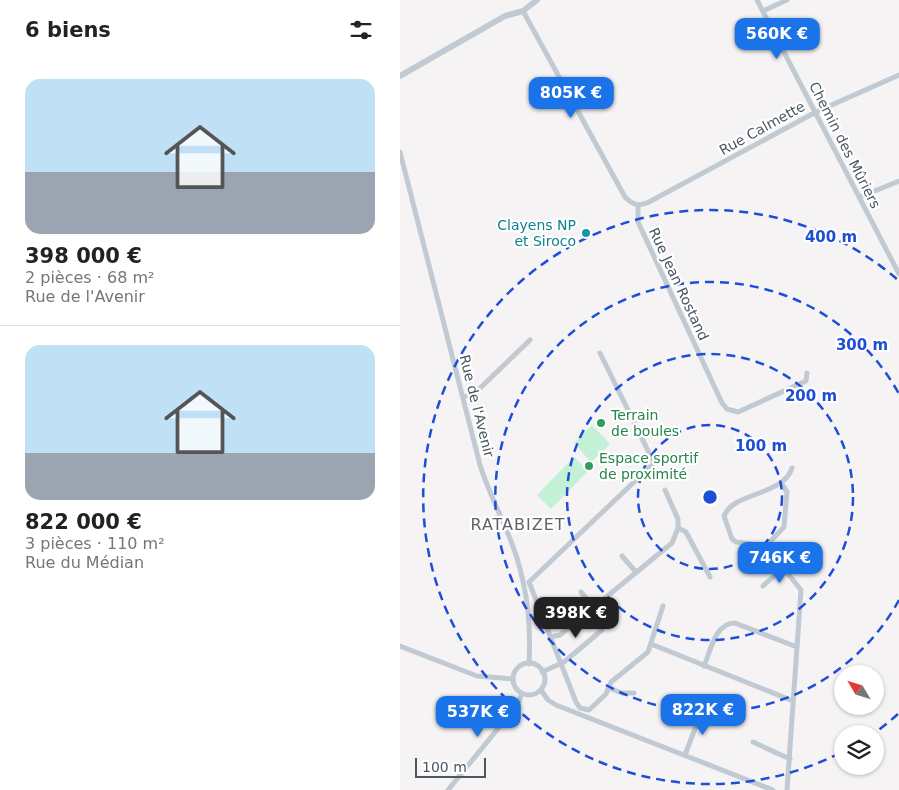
<!DOCTYPE html>
<html lang="fr">
<meta charset="utf-8">
<style>
body{margin:0;font-family:"DejaVu Sans",sans-serif;background:#f2f2f2;color:#222;height:100vh;display:flex;flex-direction:column;font-size:19px;white-space:nowrap}
*{box-sizing:border-box;margin:0}
p{font-size:16px;color:#767676}
.icon{flex:none;width:28px;height:28px;fill:none;stroke:currentColor;stroke-width:2;stroke-linecap:round;stroke-linejoin:round}
.map{position:relative;flex:1;overflow:hidden}
.drawer{display:flex;flex-direction:column;background:#fff;width:400px}
.drawer>*{flex:none}
.needle{width:32px;rotate:308deg}
.buttons{position:absolute;left:434px;top:665px;display:grid;gap:10px}
.buttons a{display:grid;place-items:center;width:50px;height:50px;border-radius:50%;background:#fff;box-shadow:0 1px 4px #0004;font-size:25px}
.scale{position:absolute;left:15px;bottom:12px;width:71px;box-sizing:border-box;padding-left:5px;border:2px solid #4a5661;border-top:0;font-size:14px;line-height:18px;white-space:nowrap;color:#4a5661;-webkit-text-stroke:4px #fff;paint-order:stroke}
.price{position:absolute;translate:-50% -42px;padding:0 11px;border-radius:10px;background:#1a73e8;color:#fff;font-size:16px;line-height:32px;filter:drop-shadow(0 1px 2px #0008)}
.price::after{content:'';position:absolute;left:50%;top:30px;width:15px;height:11px;margin-left:-8px;background:inherit;clip-path:polygon(0 0,100% 0,50% 100%)}
.price.on{background:#222;color:#fff}
ul{padding:0;list-style:none}
li{display:grid;align-content:center;gap:10px;height:265px;padding:0 25px}
li+li{border-top:1px solid #e0e0e0}
li span{display:grid;place-items:center;height:155px;border-radius:15px;color:#555}
li>.icon{margin-inline-start:auto}
span .icon{width:90px;height:90px;fill:#fffc;stroke-width:1}
li b{font-size:21px}
h2{display:flex;justify-content:space-between;align-items:center;height:60px;padding:0 25px;font-size:21px}
main{display:flex;flex:1;min-height:0}
.map>svg:first-child{display:block}
.green{fill:#c3f1d5}
.lines{fill:none;stroke-linecap:round;stroke-linejoin:round}
.minor{stroke:#c1cad2;stroke-width:5}
.tertiary{stroke:#c1cad2;stroke-width:6}
.ring{fill:none;stroke:#1d4ed8;stroke-width:2.5;stroke-dasharray:9 6}
.culture-dot{fill:#0f9aa8;stroke:#fff;stroke-width:2}
.leisure-dot{fill:#2e9e5b;stroke:#fff;stroke-width:2}
.labels{text-anchor:middle;stroke-width:4.5;stroke-linejoin:round;paint-order:stroke}
.street-label{font-size:14px;fill:#4a5661;stroke:#fff}
.culture-label{font-size:14px;fill:#0d838f;stroke:#fff;text-anchor:end}
.leisure-label{font-size:14px;fill:#27864d;stroke:#fff;text-anchor:start}
.quarter-label{font-size:16px;letter-spacing:1px;fill:#5f6368;stroke:#fff}
.centre{fill:#1d4ed8;stroke:#fff;stroke-width:2.5}
.ring-label{font-size:15px;text-anchor:middle;font-weight:bold;fill:#1d4ed8;stroke:#fff;stroke-width:4.5;stroke-linejoin:round;paint-order:stroke}
</style>
<main>
<section class="drawer">
<h2>6 biens<svg class="icon" aria-label="filters" viewBox="0 0 24 24"><path d="M4 7h16M4 17h16"/><circle cx="9" cy="7" r="2"/><circle cx="15" cy="17" r="2"/></svg></h2>
<ul>
<li><span style="background:linear-gradient(#bfe0f5 60%,#9aa5b1 0)"><svg class="icon" aria-label="home" viewBox="0 0 24 24"><path d="M3 11l9-7 9 7M6 9v11h12V9"/></svg></span><div><b>398 000 €</b><p>2 pièces · 68 m²</p><p>Rue de l'Avenir</p></div></li>
<li><span style="background:linear-gradient(#bfe0f5 70%,#9aa5b1 0)"><svg class="icon" aria-label="home" viewBox="0 0 24 24"><path d="M3 11l9-7 9 7M6 9v11h12V9"/></svg></span><div><b>822 000 €</b><p>3 pièces · 110 m²</p><p>Rue du Médian</p></div></li>
</ul>
</section>
<div class="map">
<svg width="499" height="790" viewBox="0 0 499 790">
<rect width="100%" height="100%" fill="#f5f3f3"/>
<!-- green -->
<g class="green">
<path d="M192,425L210,444L191,462L174,443Z"/>
<path d="M174,457L188,471L151,509L137,495Z"/>
</g>
<g class="lines">
<!-- minor -->
<g class="minor">
<path d="M357,0L499,274"/>
<path d="M123,11L225,197C233,205 239,207 249,202L416,112L499,75"/>
<path d="M363,11L387,0"/>
<path d="M0,152L80,465C90,497 107,526 117,558C128,595 131,626 129,664"/>
<path d="M460,197L499,181"/>
<path d="M238,205V222L322,403L327,409L338,412L406,381L407,373"/>
<path d="M200,353L254,463L129,582L176,702L180,708L189,710L206,694L211,682L248,652L263,606"/>
<path d="M63,397L75,393L130,340"/>
<path d="M381,483L387,492L384,527L366,546L401,590L387,790"/>
<path d="M265,490L278,519V528L286,532L310,577"/>
<path d="M366,546L336,542L332,539L324,516C333,492 383,496 392,468"/>
<path d="M222,556L236,572"/>
<path d="M363,586L383,568"/>
<path d="M181,592L194,607"/>
<path d="M150,637L160,635L272,543L278,528"/>
<path d="M251,644L393,701"/>
<path d="M0,646L77,676L113,679"/>
<circle cx="129" cy="679" r="16"/>
<path d="M304,666C311,650 315,623 335,623L397,647"/>
<path d="M142,672L164,662L202,630"/>
<path d="M209,688L222,693H234"/>
<path d="M141,690L148,700L156,705L373,790"/>
<path d="M279,701L321,717"/>
<path d="M353,742L390,759"/>
<path d="M285,755L302,710"/>
<path d="M48,790L118,704L122,693"/>
</g>
<!-- tertiary -->
<path class="tertiary" d="M0,76L105,16L123,11L137,0"/>
</g>
<!-- distance rings -->
<g class="ring">
<circle cx="310" cy="497" r="72"/>
<circle cx="310" cy="497" r="143"/>
<path d="M499 600A215 215 0 1 1 499 394"/>
<path d="M498 714A287 287 0 0 1 473 734M440 753A287 287 0 1 1 498 280"/>
</g>
<!-- markers -->
<circle class="culture-dot" cx="186" cy="233" r="5"/>
<g class="leisure-dot">
<circle cx="201" cy="423" r="5"/>
<circle cx="189" cy="466" r="5"/>
</g>
<g class="labels">
<!-- street labels -->
<g class="street-label">
<text transform="translate(362 128) rotate(-29)" y="5">Rue Calmette</text>
<text transform="translate(445 145) rotate(63)" y="5">Chemin des Mûriers</text>
<text transform="translate(279 284) rotate(65)" y="5">Rue Jean Rostand</text>
<text transform="translate(77 406) rotate(76)" y="5">Rue de l'Avenir</text>
</g>
<!-- culture labels -->
<g class="culture-label">
<text x="176" y="230">Clayens NP<tspan x="176" dy="16">et Siroco</tspan></text>
</g>
<!-- leisure labels -->
<g class="leisure-label">
<text x="211" y="420">Terrain<tspan x="211" dy="16">de boules</tspan></text>
<text x="199" y="463">Espace sportif<tspan x="199" dy="16">de proximité</tspan></text>
</g>
<!-- quarter labels -->
<g class="quarter-label">
<text x="118" y="530">RATABIZET</text>
</g>
</g>
<circle cx="310" cy="497" r="8" class="centre"/>
<g class="ring-label">
<text x="431" y="242">400 m</text>
<text x="462" y="350">300 m</text>
<text x="411" y="401">200 m</text>
<text x="361" y="451">100 m</text>
</g>
</svg>
<div class="buttons">
<a><svg class="needle" viewBox="-14 -14 28 28"><path d="M0-13l5 13h-10z" fill="#e53935"/><path d="M0 13l5-13h-10z" fill="#767676"/></svg></a>
<a><svg class="icon" aria-label="layers" viewBox="0 0 24 24"><path d="M12 4l9 5-9 5-9-5zM3 14l9 5 9-5"/></svg></a>
</div>
<div class="scale">100 m</div>
<b class="price" style="left:377px;top:60px">560K €</b>
<b class="price" style="left:171px;top:119px">805K €</b>
<b class="price" style="left:380px;top:584px">746K €</b>
<b class="price on" style="left:176px;top:639px">398K €</b>
<b class="price" style="left:303px;top:736px">822K €</b>
<b class="price" style="left:78px;top:738px">537K €</b>
</div>
</main>
